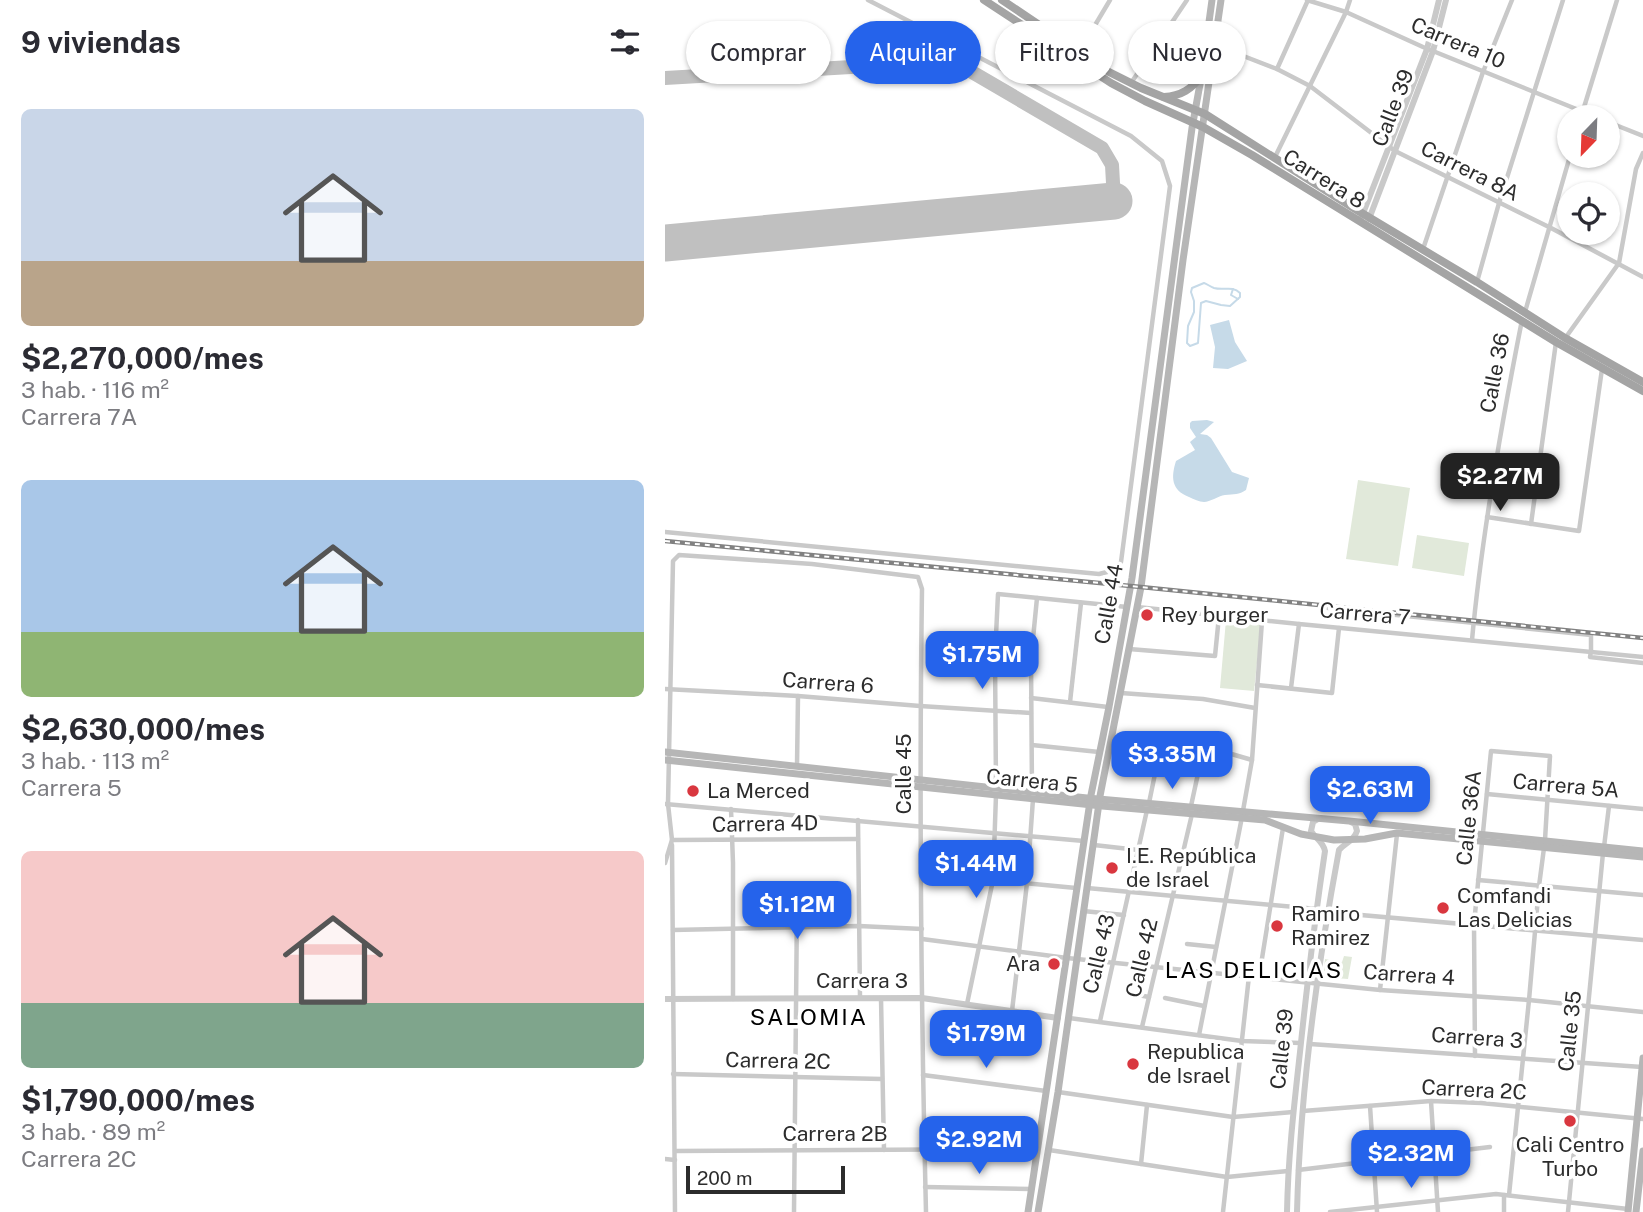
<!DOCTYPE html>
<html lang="es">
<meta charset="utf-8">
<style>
body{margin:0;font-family:"Public Sans",sans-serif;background:#f7f7f7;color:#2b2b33;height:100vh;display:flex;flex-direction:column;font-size:26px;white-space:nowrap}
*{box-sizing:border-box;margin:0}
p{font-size:23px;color:#7c7c81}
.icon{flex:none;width:38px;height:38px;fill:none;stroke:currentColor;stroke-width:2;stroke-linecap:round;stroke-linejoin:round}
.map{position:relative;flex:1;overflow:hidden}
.details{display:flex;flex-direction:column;background:#fff;width:665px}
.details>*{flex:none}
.hud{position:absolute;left:21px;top:21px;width:665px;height:63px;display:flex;gap:14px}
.needle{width:46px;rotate:203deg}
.controls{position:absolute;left:892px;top:105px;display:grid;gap:14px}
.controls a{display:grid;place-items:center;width:63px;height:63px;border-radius:50%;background:#fff;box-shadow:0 2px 5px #0004;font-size:35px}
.scale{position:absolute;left:21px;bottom:18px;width:159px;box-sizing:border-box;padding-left:7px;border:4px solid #2c2c2c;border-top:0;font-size:19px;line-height:24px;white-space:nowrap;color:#2c2c2c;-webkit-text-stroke:5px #fff;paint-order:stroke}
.price{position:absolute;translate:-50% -60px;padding:0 16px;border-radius:14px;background:#2563eb;color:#fff;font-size:23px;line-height:46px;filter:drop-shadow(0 2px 4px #0008)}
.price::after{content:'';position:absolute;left:50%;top:42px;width:21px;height:16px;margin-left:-10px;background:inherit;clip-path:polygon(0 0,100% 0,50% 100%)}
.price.active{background:#222;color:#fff}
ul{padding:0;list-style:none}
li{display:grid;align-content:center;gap:14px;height:371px;padding:0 21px}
li span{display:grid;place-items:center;height:217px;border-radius:10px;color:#555}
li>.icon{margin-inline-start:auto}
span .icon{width:126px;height:126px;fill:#fffc;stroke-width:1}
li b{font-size:30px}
h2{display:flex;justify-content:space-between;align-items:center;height:84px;padding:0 21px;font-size:30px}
.chip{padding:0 24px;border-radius:32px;background:#fff;box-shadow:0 2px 5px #0004;font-size:24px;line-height:63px}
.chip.active{background:#2563eb;color:#fff}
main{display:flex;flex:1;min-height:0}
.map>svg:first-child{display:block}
.green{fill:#e1e9da}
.water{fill:#c6dae8}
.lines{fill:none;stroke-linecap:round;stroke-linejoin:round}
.stream{stroke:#c6dae8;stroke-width:2}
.taxiway{stroke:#c0c0c0;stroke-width:14}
.runway{stroke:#c0c0c0;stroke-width:37}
.minor{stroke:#c9c9c9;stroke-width:4.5}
.tertiary{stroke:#c9c9c9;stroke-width:6}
.secondary{stroke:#b6b6b6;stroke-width:7}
.primary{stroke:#a4a4a4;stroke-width:8}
.rail-casing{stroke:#818181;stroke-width:4.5}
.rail{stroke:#fff;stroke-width:2;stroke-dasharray:5;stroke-linecap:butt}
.poi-dot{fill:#d9373f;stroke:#fff;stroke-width:2.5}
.labels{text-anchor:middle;stroke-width:7;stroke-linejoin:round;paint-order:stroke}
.street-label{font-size:21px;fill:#2c2c2c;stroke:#fff}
.poi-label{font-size:21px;fill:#2c2c2c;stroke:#fff;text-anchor:start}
.neighbourhood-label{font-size:23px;letter-spacing:2px;fill:#000;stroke:#fff}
</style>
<main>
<section class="details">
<h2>9 viviendas<svg class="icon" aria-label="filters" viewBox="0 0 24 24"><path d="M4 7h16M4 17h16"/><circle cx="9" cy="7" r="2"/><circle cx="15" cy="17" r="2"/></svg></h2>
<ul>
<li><span style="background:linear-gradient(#c9d6e8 70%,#b9a48a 0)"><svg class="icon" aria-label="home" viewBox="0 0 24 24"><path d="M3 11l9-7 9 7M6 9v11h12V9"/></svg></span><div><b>$2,270,000/mes</b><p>3 hab. · 116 m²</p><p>Carrera 7A</p></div></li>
<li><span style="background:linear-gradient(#a9c7e8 70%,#8fb573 0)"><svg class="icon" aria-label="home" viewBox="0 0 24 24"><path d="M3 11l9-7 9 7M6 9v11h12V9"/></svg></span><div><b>$2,630,000/mes</b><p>3 hab. · 113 m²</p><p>Carrera 5</p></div></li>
<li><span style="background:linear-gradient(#f6c9c9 70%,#7fa58c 0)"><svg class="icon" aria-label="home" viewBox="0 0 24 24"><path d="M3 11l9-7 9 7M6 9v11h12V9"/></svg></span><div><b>$1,790,000/mes</b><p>3 hab. · 89 m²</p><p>Carrera 2C</p></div></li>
</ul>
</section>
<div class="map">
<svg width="978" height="1212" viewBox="0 0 978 1212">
<rect width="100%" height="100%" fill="#fff"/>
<!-- green -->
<g class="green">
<path d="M693,480L745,488L733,566L681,559Z"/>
<path d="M752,535L804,543L799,576L747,568Z"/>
<path d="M561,620L596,624L589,691L555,688Z"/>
<path d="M679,956L687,957L683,979L658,977L660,959L677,962Z"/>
</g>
<!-- water -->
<g class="water">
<path d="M564,320L570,342L582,361L563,369L548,368L550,347L545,325Z"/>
<path d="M542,420L549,422L535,434L542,435L546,438L567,472L584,478L581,490C574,495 569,494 560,495C553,496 545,502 539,502C534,502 529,499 524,497C506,490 506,477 511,461L530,450L525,442L531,437L525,428V423L527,421Z"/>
</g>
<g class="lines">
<!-- stream -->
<g class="stream">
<path d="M539,283C542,284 546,287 549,288C559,291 567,285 575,293V297L565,306L556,305L541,301L536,303L533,343L525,346L522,343L523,326L529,312V301L526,292L527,288Z"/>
<path d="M568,289L566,295L573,299"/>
</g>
<!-- taxiway -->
<path class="taxiway" d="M0,78L288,61L437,148L447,165L449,201"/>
<!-- runway -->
<path class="runway" d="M0,243L449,201"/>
<!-- minor -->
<g class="minor">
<path d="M642,0L681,12L758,47L931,117"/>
<path d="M506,25L540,45"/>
<path d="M550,45L612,69L645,86L730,151L886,228L978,277"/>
<path d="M414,52L445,0"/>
<path d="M612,69L643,0"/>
<path d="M466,83L522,0"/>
<path d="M916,117L952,0"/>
<path d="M943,122L978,136"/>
<path d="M610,157L681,12L685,0"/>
<path d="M758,249L818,72L847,0"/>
<path d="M812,282L834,203L898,0"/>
<path d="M860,312L905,156"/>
<path d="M901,337L954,263L971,169L978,153"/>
<path d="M822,517L914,531L937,369"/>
<path d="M866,524L891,342"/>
<path d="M0,532L434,574L450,570L456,562L505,186L497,161L466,136L203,0"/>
<path d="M472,607L634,624L978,657"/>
<path d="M663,608L926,635V651"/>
<path d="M807,640C817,533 836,426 857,320"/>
<path d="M464,649L550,656L554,616"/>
<path d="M926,651L925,657L978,663"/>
<path d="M330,656L366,659"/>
<path d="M592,685L667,693L674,628"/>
<path d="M626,688L634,624"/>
<path d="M0,689L133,696L255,706L366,713"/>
<path d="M456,693L538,699L590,708"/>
<path d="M366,698L443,707"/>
<path d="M405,702L416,603"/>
<path d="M447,737L497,740L539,746L587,760"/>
<path d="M367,745L434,752"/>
<path d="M132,766L133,696"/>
<path d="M331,788L330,656L333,594L462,607"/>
<path d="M367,792L366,659L372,598"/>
<path d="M822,794L978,809"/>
<path d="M484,803L497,740"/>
<path d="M0,804L419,841"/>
<path d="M526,806L539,746"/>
<path d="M66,809L68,863V999"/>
<path d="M193,820L195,998"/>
<path d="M7,840L193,839"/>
<path d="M7,845L10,1212"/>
<path d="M429,845L473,850"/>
<path d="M939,847L944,806"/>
<path d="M0,863L7,840L3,804L8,561L14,555L147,564L253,577L257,589C254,797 256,1004 261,1212"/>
<path d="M256,873L411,888"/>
<path d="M813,880L978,895"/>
<path d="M422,888L652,909"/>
<path d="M418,911L459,915"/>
<path d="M662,912L978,940"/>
<path d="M8,930L194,926L257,929"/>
<path d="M257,939L402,958L715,990L864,1000L978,1012"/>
<path d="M522,944L551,947"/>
<path d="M594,977L618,828"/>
<path d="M715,990L732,834"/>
<path d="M462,993L484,997"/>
<path d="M216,998L219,1150"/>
<path d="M500,998L539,1006"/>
<path d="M302,1004L328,880L331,795"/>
<path d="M347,1011L362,883L368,799"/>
<path d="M404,1018L577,1041L636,1043"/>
<path d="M435,1021L482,810"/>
<path d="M477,1027L527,814"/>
<path d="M534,1035L576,822L587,760L597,621"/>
<path d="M645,1044L977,1067"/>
<path d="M810,1056L809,924L826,751L885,756L880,840"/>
<path d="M8,1074L217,1079"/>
<path d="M258,1075L381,1091"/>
<path d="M393,1092L568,1117L628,1112"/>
<path d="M766,1101L773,1212"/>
<path d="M705,1106L712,1212"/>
<path d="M638,1111L766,1101L816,1103L978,1119"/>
<path d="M384,1150L562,1177L623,1171"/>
<path d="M10,1151L372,1149"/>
<path d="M0,1159L10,1160"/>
<path d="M476,1164L482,1105"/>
<path d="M633,1170L825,1147"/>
<path d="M260,1187L366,1189"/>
<path d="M844,1195L864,1000L874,886L879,848"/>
<path d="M129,1212L132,905"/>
<path d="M558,1212L584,976"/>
<path d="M665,1212L831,1194L963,1209"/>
<path d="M839,1212V1195"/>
<path d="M903,1212L938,853"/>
</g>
<!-- tertiary -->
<g class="tertiary">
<path d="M697,216L762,49L774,0"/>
<path d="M704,219L768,51L781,0"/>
<path d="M0,999L257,998L393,1018"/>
<path d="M622,1212C623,1158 629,1106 635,1052C642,985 650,918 660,851C658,841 651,839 646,831L648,822L653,819"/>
<path d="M632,1212C635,1092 652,968 674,850C680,843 689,841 692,831L690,824L686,822"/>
</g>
<!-- secondary -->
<g class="secondary">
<path d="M0,752L422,798L684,821L978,851"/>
<path d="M0,760L437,806L600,820L636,834L669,840L700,839L732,833L978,857"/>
<path d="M363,1212L426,795L444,707L467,578L527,128L537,73L547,0"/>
<path d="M373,1212L393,1092L435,796L476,587L518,260L556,0"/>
<path d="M963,1212L978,1058"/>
<path d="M971,1212L978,1151"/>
</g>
<!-- primary -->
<g class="primary">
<path d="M319,0L446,83L480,101L538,127L587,155L891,342L978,391"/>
<path d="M337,0L444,72L476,88L540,114L695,212L812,282L900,338L978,382"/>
<path d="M499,97C516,96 527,89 537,75"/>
</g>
<!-- rail casing -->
<g class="rail-casing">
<path id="rail" d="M0,541L476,587L978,638"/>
</g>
<!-- rail -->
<use href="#rail" class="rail"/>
</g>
<!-- markers -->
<g class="poi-dot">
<circle cx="482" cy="615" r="7"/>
<circle cx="28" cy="791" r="7"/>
<circle cx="447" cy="868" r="7"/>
<circle cx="778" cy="908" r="7"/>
<circle cx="612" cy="926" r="7"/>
<circle cx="389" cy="964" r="7"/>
<circle cx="468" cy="1064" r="7"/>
<circle cx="905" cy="1121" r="7"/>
</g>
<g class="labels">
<!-- street labels -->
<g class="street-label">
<text transform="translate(793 43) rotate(23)" y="7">Carrera 10</text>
<text transform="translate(728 108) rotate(-69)" y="7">Calle 39</text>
<text transform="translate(805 171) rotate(27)" y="7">Carrera 8A</text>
<text transform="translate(659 179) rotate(32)" y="7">Carrera 8</text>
<text transform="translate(830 373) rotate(-79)" y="7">Calle 36</text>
<text transform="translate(444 604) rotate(-80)" y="7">Calle 44</text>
<text transform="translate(700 614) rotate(5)" y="7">Carrera 7</text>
<text transform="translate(163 683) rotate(4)" y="7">Carrera 6</text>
<text transform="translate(239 774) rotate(-90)" y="7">Calle 45</text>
<text transform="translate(367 781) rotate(6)" y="7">Carrera 5</text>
<text transform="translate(901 786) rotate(5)" y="7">Carrera 5A</text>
<text transform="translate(804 818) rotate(-84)" y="7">Calle 36A</text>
<text transform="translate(100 824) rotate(-1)" y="7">Carrera 4D</text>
<text transform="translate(434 954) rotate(-77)" y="7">Calle 43</text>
<text transform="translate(477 958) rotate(-77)" y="7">Calle 42</text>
<text transform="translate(744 975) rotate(4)" y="7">Carrera 4</text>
<text x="197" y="988">Carrera 3</text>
<text transform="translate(905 1031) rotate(-84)" y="7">Calle 35</text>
<text transform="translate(812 1038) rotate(4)" y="7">Carrera 3</text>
<text transform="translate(617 1049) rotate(-84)" y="7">Calle 39</text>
<text transform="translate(113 1061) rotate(1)" y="7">Carrera 2C</text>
<text transform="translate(809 1090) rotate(3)" y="7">Carrera 2C</text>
<text x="170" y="1141">Carrera 2B</text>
</g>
<!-- poi labels -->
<g class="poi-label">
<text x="496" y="622">Rey burger</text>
<text x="42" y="798">La Merced</text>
<text x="461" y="863">I.E. República<tspan x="461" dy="24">de Israel</tspan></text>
<text x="792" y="903">Comfandi<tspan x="792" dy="24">Las Delicias</tspan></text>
<text x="626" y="921">Ramiro<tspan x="626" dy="24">Ramirez</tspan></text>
<text x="375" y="971" text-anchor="end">Ara</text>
<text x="482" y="1059">Republica<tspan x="482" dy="24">de Israel</tspan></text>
<text x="905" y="1152" text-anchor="middle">Cali Centro<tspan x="905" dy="24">Turbo</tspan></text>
</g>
<!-- neighbourhood labels -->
<g class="neighbourhood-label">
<text x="589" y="978">LAS DELICIAS</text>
<text x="144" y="1025">SALOMIA</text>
</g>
</g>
</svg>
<div class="controls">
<a><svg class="needle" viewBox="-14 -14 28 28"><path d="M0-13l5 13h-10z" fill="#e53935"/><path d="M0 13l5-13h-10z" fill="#7c7c81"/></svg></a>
<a><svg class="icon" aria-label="locate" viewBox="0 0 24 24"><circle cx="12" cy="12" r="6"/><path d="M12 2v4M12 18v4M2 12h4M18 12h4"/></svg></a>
</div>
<div class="scale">200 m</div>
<b class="price active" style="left:835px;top:513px">$2.27M</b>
<b class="price" style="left:317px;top:691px">$1.75M</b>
<b class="price" style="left:507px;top:791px">$3.35M</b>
<b class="price" style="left:705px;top:826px">$2.63M</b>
<b class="price" style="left:311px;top:900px">$1.44M</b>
<b class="price" style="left:132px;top:941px">$1.12M</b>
<b class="price" style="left:321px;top:1070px">$1.79M</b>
<b class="price" style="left:314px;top:1176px">$2.92M</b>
<b class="price" style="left:746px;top:1190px">$2.32M</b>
<div class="hud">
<a class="chip">Comprar</a>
<a class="chip active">Alquilar</a>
<a class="chip">Filtros</a>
<a class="chip">Nuevo</a>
</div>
</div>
</main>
